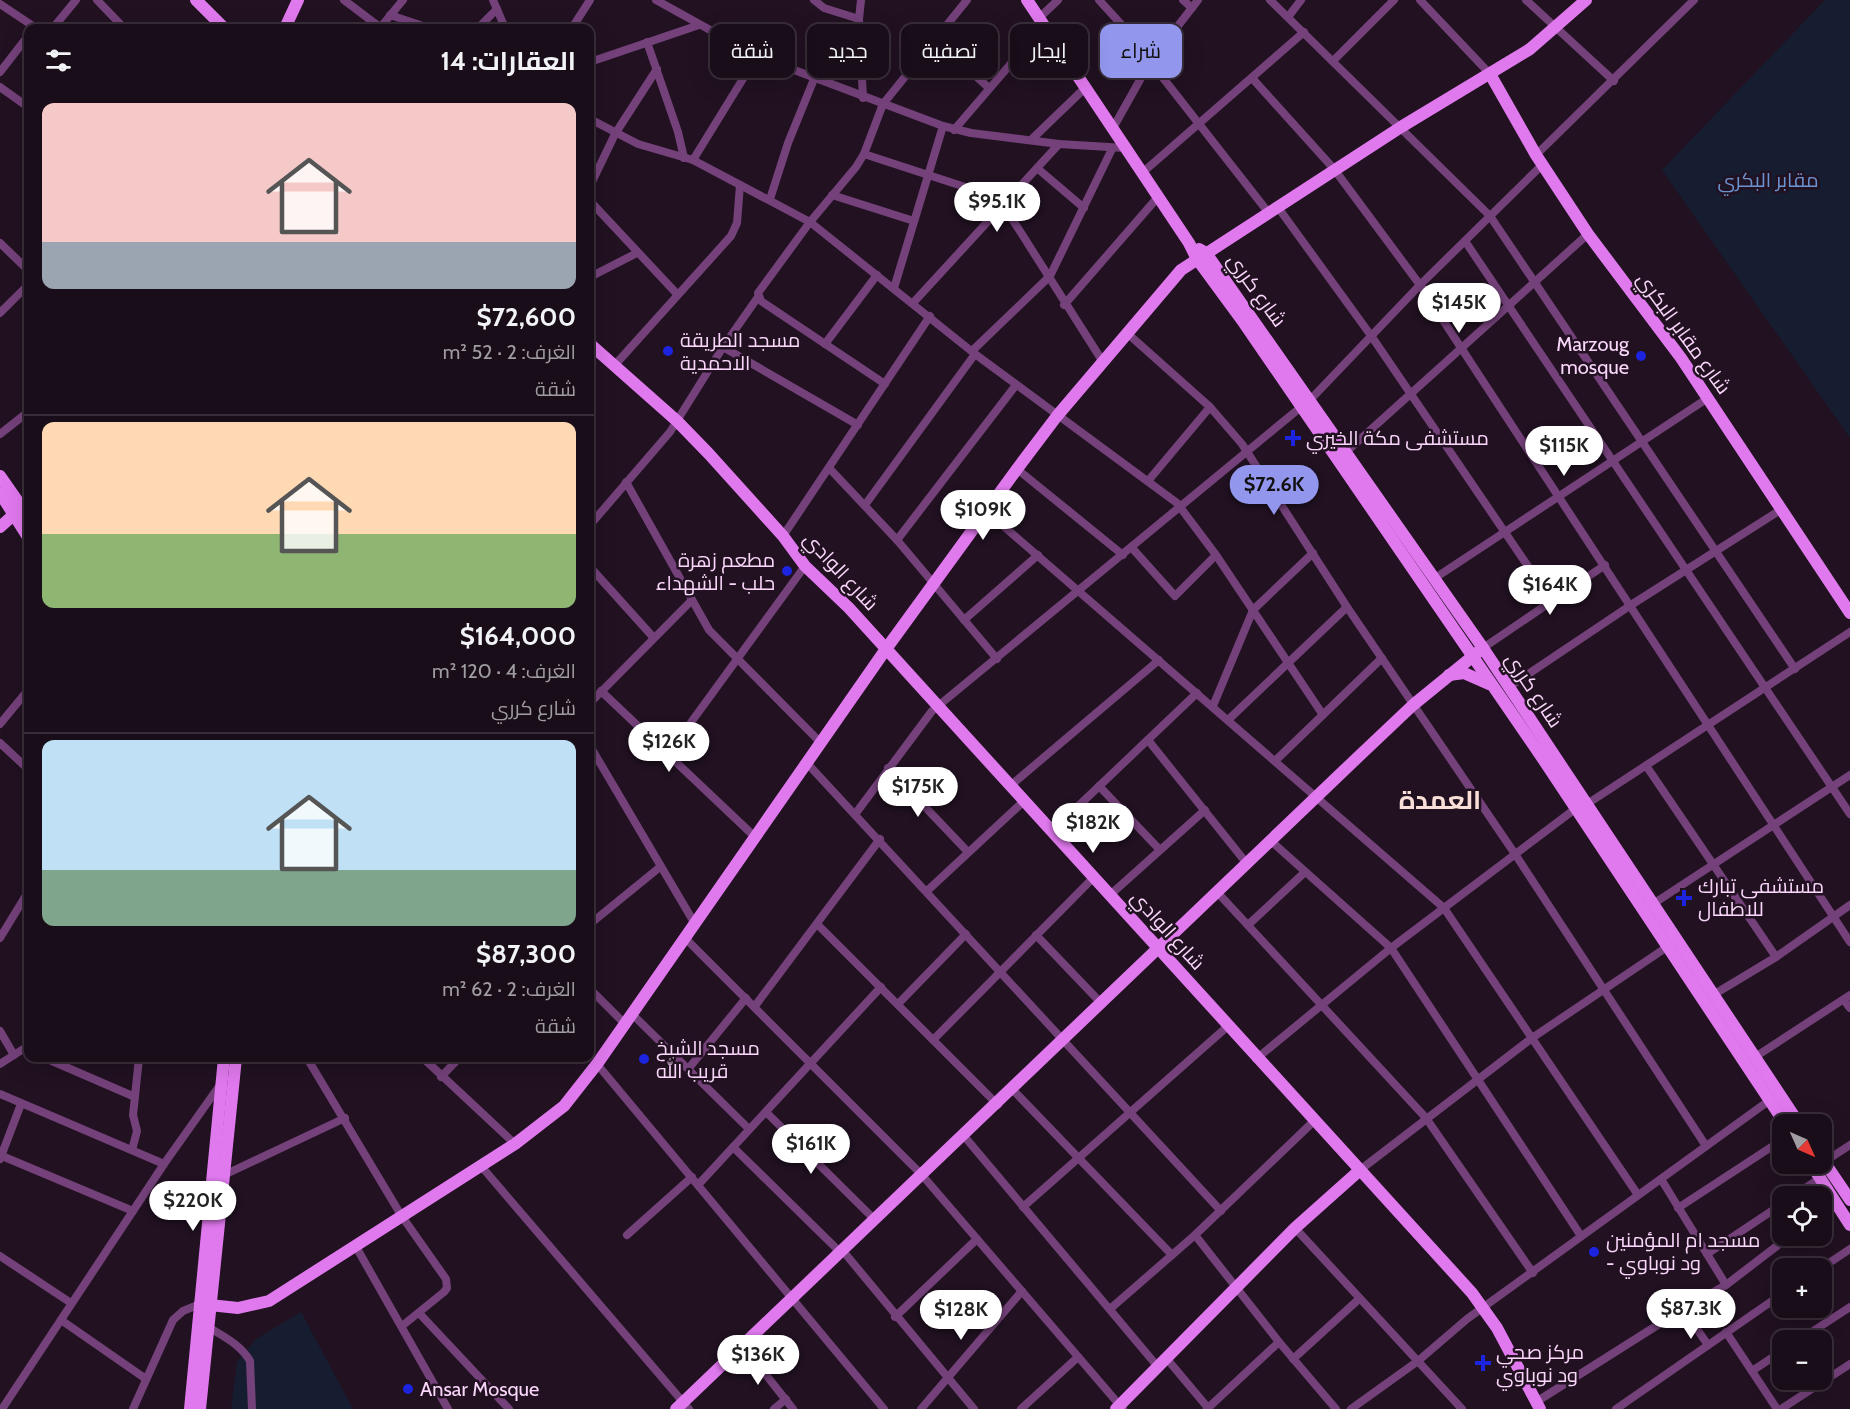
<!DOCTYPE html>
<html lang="ar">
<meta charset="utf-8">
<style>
body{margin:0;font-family:Cabin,Cairo,sans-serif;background:#261b26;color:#f1f3f6;direction:rtl;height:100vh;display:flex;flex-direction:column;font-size:22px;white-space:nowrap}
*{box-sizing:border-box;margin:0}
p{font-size:20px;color:#9f9ca2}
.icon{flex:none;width:33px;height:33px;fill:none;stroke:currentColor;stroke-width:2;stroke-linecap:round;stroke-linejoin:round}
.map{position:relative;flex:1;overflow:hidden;direction:ltr}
.details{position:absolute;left:24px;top:24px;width:570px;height:1038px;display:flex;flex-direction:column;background:#190d19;border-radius:12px;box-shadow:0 6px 24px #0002,0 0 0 2px #372d38;direction:rtl}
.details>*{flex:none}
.top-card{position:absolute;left:612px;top:24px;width:570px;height:54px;direction:rtl;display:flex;gap:12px}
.needle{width:39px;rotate:135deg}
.buttons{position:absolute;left:1772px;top:1114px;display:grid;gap:12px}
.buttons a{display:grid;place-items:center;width:60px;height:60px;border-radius:12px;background:#190d19;box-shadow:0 6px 24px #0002,0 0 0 2px #372d38;font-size:30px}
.price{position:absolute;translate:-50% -51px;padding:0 14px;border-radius:21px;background:#fff;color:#222;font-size:20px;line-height:39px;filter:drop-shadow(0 2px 3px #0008)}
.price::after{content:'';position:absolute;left:50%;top:36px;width:18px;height:14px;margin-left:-9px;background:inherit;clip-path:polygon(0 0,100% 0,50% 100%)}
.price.active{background:#9296ec;color:#111}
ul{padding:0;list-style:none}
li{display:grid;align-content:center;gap:12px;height:318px;padding:0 18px}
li+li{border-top:2px solid #372d38}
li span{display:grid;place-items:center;height:186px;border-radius:12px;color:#555}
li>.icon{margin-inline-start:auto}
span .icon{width:108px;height:108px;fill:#fffc;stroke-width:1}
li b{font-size:26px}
h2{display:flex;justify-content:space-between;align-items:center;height:72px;padding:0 18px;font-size:26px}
.tag{padding:0 21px;border-radius:12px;background:#190d19;box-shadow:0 6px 24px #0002,0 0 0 2px #372d38;font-size:21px;line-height:54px}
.tag.active{background:#9296ec;color:#111}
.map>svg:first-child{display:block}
.green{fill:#171d31}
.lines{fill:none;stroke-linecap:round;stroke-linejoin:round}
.street{stroke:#74417a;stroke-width:8}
.secondary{stroke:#e079ee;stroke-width:12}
.poi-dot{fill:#1d24df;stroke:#211121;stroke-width:2}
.labels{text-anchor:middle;stroke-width:5;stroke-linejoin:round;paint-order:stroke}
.park-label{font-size:20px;fill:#6b93d0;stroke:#211121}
.street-label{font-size:20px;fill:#f9d6fa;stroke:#211121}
.poi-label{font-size:20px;fill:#f9d6fa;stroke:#211121;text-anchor:start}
.district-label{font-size:26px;font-weight:bold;fill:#fadfd8;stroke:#211121}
</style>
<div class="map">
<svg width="1850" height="1409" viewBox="0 0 1850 1409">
<rect width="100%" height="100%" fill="#211121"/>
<!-- green -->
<g class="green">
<path d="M1825,0H1850V438L1662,170Z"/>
<path d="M301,1312L353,1409H231L237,1362L256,1339Z"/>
</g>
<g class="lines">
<!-- street -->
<g class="street">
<path d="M97,0L124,28"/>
<path d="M344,0L381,28"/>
<path d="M493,0L505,28"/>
<path d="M656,0L757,56L943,126L971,133L1059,144L1125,148"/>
<path d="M814,0L824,8L859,19"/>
<path d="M861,0L859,19L863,98"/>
<path d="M1099,0L1120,23L1268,212"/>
<path d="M1183,0L1192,8"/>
<path d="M1270,0L1490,216L1795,669"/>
<path d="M1420,0L1490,74"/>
<path d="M1526,0L1614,81"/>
<path d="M0,4L36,28"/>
<path d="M390,15L429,28"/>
<path d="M1288,17L1301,0"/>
<path d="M1039,18L1058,0"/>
<path d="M53,28L76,0"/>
<path d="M380,28L403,0"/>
<path d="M478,28L497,9"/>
<path d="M572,28L590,0"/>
<path d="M935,39L989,88"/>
<path d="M647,42L678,132L684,158"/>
<path d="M1334,60L1394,0"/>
<path d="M590,62L699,25"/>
<path d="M0,72L28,36"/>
<path d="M1252,78L1334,169L1420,285L1850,942"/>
<path d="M0,87L28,107"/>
<path d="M590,119L638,144L693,160L810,222L975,354L1177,503L1216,555L1323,715"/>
<path d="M1113,128L1150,62L1198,0"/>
<path d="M954,130L1044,25"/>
<path d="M1032,139L1086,87"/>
<path d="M864,154L1008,201"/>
<path d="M1536,155L1694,0"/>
<path d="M693,160L757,56"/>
<path d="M1037,168L1084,208"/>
<path d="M1142,173L1304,32"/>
<path d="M590,186L615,134L657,69"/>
<path d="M832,195L914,221"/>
<path d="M770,199L788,143L814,79"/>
<path d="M590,201L677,294"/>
<path d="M1004,206L1103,362"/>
<path d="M1277,206L1372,337L1551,600"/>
<path d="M1465,241L1850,814"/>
<path d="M0,243L28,270"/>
<path d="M590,277L637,253"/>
<path d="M894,288L943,126"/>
<path d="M913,303L1059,144"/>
<path d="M1064,305L1158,197"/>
<path d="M0,313L28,285"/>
<path d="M1127,333L1210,407L1242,444L1347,607L1515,854L1706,1146"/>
<path d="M825,344L877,275"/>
<path d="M723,347L858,425"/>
<path d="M972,351L1050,276L1112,149"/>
<path d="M614,366L731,236L737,223L740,185"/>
<path d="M885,384L761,301L758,293L810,222L856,167L864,154L883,104L967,0"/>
<path d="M1310,400L1420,285L1542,165"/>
<path d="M0,434L28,412"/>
<path d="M1346,452L1588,234"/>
<path d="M830,469L897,540L997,659"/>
<path d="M1017,469L1123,555"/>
<path d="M1148,481L1210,407"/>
<path d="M626,482L709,630L820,742"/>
<path d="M865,505L975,354"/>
<path d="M986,511L1444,908L1638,1195"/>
<path d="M590,525L670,432L723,347L758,297"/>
<path d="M783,536L930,316"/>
<path d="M897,540L1016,385"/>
<path d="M1132,548L1175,596L1216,555"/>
<path d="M590,567L653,637"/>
<path d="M1435,578L1708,398"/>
<path d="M964,620L1038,555"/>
<path d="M1483,648L1605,565"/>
<path d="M1509,687L1631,605L1782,509"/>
<path d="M601,691L755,837"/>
<path d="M590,703L691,601"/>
<path d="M1213,706L1253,610L1313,553"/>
<path d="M1228,720L1347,607"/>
<path d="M0,724L28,690"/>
<path d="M1148,740L1248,865"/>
<path d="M0,743L28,769"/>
<path d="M590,746L695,924"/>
<path d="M668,754L805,566"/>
<path d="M1276,760L1382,658"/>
<path d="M806,762L1221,1211"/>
<path d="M1647,767L1776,957"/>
<path d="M888,768L967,851"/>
<path d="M1010,786L1159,660"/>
<path d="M1099,786L1160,850"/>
<path d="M1587,804L1850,632"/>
<path d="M856,813L932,711L1301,407"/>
<path d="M1051,832L1197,693"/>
<path d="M1272,842L1391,948L1581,1236"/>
<path d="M927,891L1024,801"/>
<path d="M1218,893L1426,1118L1533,1273"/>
<path d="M1110,895L1205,810"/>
<path d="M1653,904L1850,775"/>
<path d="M590,924L660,867"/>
<path d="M817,924L998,1105"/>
<path d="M1248,925L1305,872"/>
<path d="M1036,935L1102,1004"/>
<path d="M0,938L28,892"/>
<path d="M685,938L922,1175L1123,1409"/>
<path d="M590,989L625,1024"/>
<path d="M1713,995L1776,957L1850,905"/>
<path d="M1844,1000L1850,1008"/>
<path d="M898,1004L966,934"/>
<path d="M755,1006L880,839"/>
<path d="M632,1014L749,1129"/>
<path d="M0,1031L14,1055"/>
<path d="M933,1040L1094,877"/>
<path d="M1755,1057L1850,995"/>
<path d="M45,1058L135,1097"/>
<path d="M307,1058L401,1215L446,1279L447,1288L444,1292L402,1326"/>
<path d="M423,1058L515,1144"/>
<path d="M1256,1059L1391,948L1575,809"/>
<path d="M0,1064L28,1046"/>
<path d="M597,1064L884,1409"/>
<path d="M689,1068L746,998"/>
<path d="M441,1077L459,1058"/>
<path d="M1013,1090L1172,1255"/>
<path d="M0,1094L164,1164"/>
<path d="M766,1112L875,1220"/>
<path d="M1314,1121L1195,1235L1279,1342L1336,1409"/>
<path d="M964,1136L1158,1367"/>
<path d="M733,1147L841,1253"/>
<path d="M132,1150L137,1131L133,1115L139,1058"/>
<path d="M2,1156L133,1211"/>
<path d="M0,1159L21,1104"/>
<path d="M1824,1162L1850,1145"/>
<path d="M481,1166L689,1409"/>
<path d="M1360,1170L1532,1038L1670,945"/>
<path d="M224,1175L345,1118"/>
<path d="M698,1185L881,987"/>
<path d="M1792,1197L1820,1178"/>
<path d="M1023,1207L1228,1026"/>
<path d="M1678,1208L1782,1140"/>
<path d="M1821,1213L1835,1202"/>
<path d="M1295,1228L1462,1409"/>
<path d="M627,1235L692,1177"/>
<path d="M355,1245L448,1409"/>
<path d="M843,1251L974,1409"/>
<path d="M1707,1254L1782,1204"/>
<path d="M0,1256L71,1303"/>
<path d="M1820,1269L1850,1249"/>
<path d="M1726,1285L1790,1236"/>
<path d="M1110,1309L1195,1235"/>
<path d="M1683,1309L1708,1345"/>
<path d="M419,1313L509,1409"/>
<path d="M895,1317L977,1239"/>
<path d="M61,1320L146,1379"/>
<path d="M208,1327C223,1336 241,1345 250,1361L252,1409"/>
<path d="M1726,1332L1777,1409"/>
<path d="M1798,1341L1850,1307"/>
<path d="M743,1346L793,1409"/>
<path d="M1167,1359L1209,1409"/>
<path d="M1293,1359L1359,1299"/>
<path d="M1752,1371L1782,1351"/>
<path d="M1536,1402L1683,1309L1726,1285L1661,1179"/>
<path d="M2,1409L164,1164L220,1085"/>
<path d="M133,1409L173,1320L183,1311L200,1304"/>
<path d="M774,1409L786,1399"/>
<path d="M921,1409L1022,1291"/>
<path d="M1021,1409L1078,1357"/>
<path d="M1207,1409L1279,1342"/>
<path d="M1351,1409L1418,1361L1467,1319L1770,1100"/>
<path d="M1616,1409L1782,1294"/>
<path d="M1781,1409L1850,1364"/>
</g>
<!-- secondary -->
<g class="secondary">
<path d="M196,0L224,28"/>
<path d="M1027,0L1189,243L1197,259L1244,323L1541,756L1786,1125"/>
<path d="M285,28L298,0"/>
<path d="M1490,74L1536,155L1588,234L1681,358L1850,613"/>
<path d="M1199,249L1206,253L1483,648L1800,1125"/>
<path d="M590,344L677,421L709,454L783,536L805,566L849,608L938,706L1472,1293L1497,1328L1540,1409"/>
<path d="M0,476L28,516"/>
<path d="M0,493L28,537"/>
<path d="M0,527L19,510"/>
<path d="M1449,675L1464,673L1489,684"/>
<path d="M1821,1157L1850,1200"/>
<path d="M1811,1164L1850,1225"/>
<path d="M200,1304L238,1308L269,1301L515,1144L564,1106L597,1064L886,649L1017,469L1057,416L1181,270L1401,127L1530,49L1586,0"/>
<path d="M190,1409L224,1058"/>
<path d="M200,1409L236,1058"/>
<path d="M676,1409L1357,758L1413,705L1483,648"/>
<path d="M1116,1409L1295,1228L1360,1170"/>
</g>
</g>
<!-- markers -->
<g class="poi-dot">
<circle cx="668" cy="351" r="6"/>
<circle cx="1641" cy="356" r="6"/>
<path d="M1290 429h6v6h6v6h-6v6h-6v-6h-6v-6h6z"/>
<circle cx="787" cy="571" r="6"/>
<path d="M1681 889h6v6h6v6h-6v6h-6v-6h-6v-6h6z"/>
<circle cx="644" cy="1059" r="6"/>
<circle cx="1594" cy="1252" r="6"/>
<path d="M1480 1354h6v6h6v6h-6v6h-6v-6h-6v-6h6z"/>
<circle cx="408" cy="1389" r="6"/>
</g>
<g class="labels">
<!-- park labels -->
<g class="park-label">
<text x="1768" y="187">مقابر البكري</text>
</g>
<!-- street labels -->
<g class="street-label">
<text transform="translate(1257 290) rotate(54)" y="7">شارع كرري</text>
<text transform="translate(1684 333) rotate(54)" y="7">شارع مقابر البكري</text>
<text transform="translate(841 571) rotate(47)" y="7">شارع الوادي</text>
<text transform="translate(1534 690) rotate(56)" y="7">شارع كرري</text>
<text transform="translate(1168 930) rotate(48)" y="7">شارع الوادي</text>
</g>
<!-- poi labels -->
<g class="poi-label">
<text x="680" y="347">مسجد الطريقة<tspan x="680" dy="23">الاحمدية</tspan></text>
<text x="1629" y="351" text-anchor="end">Marzoug<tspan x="1629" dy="23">mosque</tspan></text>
<text x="1306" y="445">مستشفى مكة الخيري</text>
<text x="775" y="567" text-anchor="end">مطعم زهرة<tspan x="775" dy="23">حلب - الشهداء</tspan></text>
<text x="1698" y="893">مستشفى تبارك<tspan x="1698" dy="23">للاطفال</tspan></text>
<text x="656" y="1055">مسجد الشيخ<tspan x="656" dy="23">قريب الله</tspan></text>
<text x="1606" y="1247">مسجد ام المؤمنين<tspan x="1606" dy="23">- ود نوباوي</tspan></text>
<text x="1496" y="1359">مركز صحي<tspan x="1496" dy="23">ود نوباوي</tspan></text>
<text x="420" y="1396">Ansar Mosque</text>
</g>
<!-- district labels -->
<g class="district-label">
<text x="1440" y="809">العمدة</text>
</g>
</g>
</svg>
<div class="buttons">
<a><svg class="needle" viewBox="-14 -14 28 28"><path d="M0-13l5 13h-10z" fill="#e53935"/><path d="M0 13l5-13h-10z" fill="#9f9ca2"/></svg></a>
<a><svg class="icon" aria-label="locate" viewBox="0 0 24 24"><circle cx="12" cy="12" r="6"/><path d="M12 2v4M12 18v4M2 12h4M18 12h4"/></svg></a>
<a>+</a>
<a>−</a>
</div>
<b class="price" style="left:997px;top:233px">$95.1K</b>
<b class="price" style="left:1459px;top:334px">$145K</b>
<b class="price" style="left:1564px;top:477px">$115K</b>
<b class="price active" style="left:1274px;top:516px">$72.6K</b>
<b class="price" style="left:983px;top:541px">$109K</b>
<b class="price" style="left:1550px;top:616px">$164K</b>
<b class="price" style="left:669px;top:773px">$126K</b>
<b class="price" style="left:918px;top:818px">$175K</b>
<b class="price" style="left:1093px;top:854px">$182K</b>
<b class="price" style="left:811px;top:1175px">$161K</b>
<b class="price" style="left:193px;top:1232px">$220K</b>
<b class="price" style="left:1691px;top:1340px">$87.3K</b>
<b class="price" style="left:961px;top:1341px">$128K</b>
<b class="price" style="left:758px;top:1386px">$136K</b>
<div class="top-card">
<a class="tag active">شراء</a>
<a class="tag">إيجار</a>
<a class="tag">تصفية</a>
<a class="tag">جديد</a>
<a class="tag">شقة</a>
</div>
<section class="details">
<h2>العقارات: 14<svg class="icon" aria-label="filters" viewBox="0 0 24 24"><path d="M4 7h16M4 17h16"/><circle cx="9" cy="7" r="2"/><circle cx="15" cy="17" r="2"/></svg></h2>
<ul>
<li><span style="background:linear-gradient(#f6c9c9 75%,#9aa5b1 0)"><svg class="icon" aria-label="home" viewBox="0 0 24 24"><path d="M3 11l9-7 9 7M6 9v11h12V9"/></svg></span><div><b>$72,600</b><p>الغرف: 2 · 52 m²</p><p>شقة</p></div></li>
<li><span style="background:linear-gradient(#ffd9b3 60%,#8fb573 0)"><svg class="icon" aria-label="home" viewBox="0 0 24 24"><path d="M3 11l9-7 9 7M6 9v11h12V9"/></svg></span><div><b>$164,000</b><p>الغرف: 4 · 120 m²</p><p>شارع كرري</p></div></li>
<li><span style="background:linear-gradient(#bfe0f5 70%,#7fa58c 0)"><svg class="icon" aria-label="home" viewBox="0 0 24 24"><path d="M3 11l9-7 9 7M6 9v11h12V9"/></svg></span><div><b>$87,300</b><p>الغرف: 2 · 62 m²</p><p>شقة</p></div></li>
</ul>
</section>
</div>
